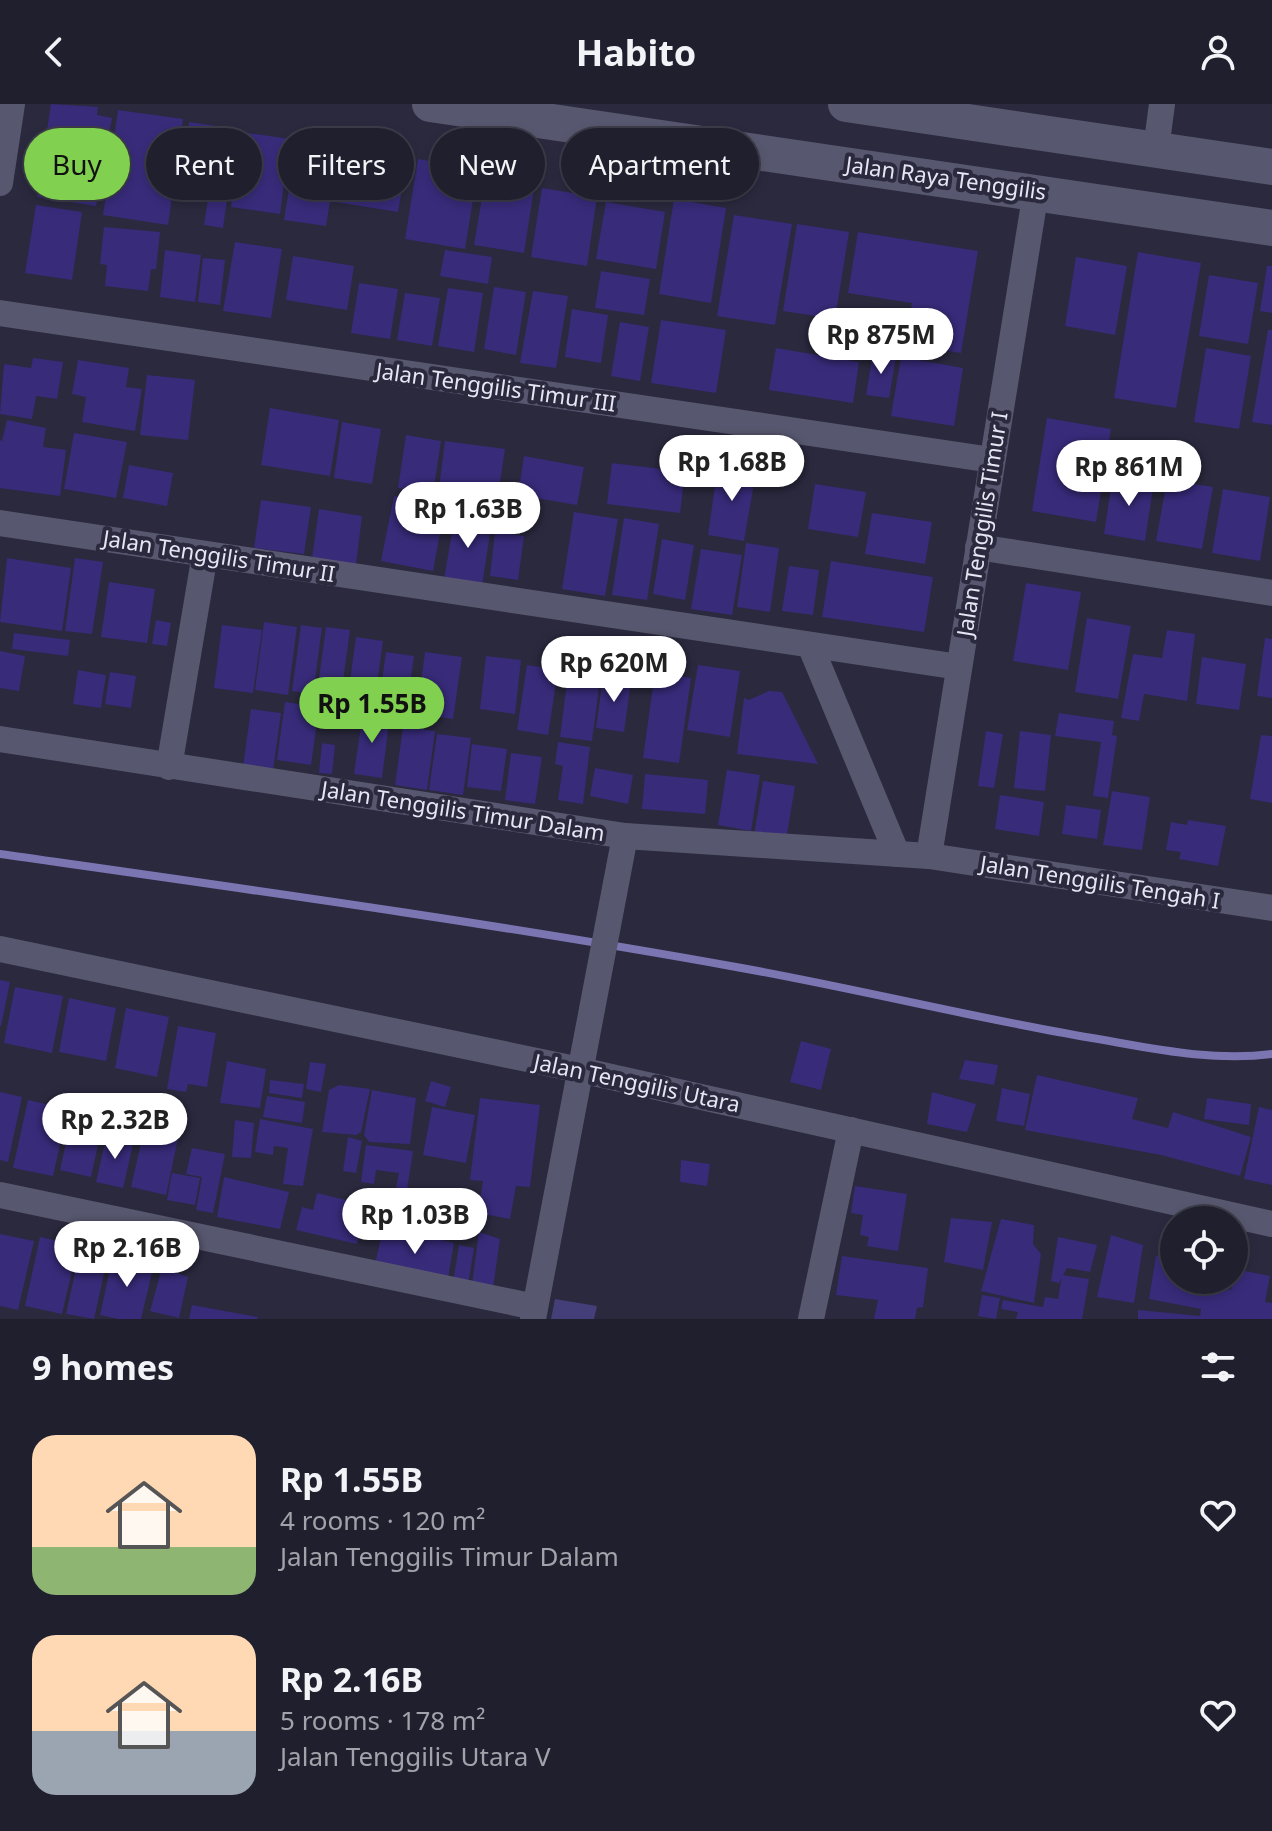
<!DOCTYPE html>
<meta charset="utf-8">
<style>
body{margin:0;font-family:"Noto Sans",sans-serif;background:#2d2c3a;color:#f1f3f6;height:100vh;display:flex;flex-direction:column;font-size:30px;white-space:nowrap}
*{box-sizing:border-box;margin:0}
p{font-size:26px;color:#a2a2aa}
.icon{flex:none;width:44px;height:44px;fill:none;stroke:currentColor;stroke-width:2;stroke-linecap:round;stroke-linejoin:round}
.map{position:relative;height:1215px;overflow:hidden}
.drawer{display:flex;flex-direction:column;background:#201f2e;flex:1}
.drawer>*{flex:none}
.hud{position:absolute;left:24px;top:24px;width:800px;height:72px;display:flex;gap:16px}
.fabs{position:absolute;left:1160px;top:1102px;display:grid;gap:16px}
.fabs a{display:grid;place-items:center;width:88px;height:88px;border-radius:50%;background:#201f2e;box-shadow:0 4px 12px #0003,0 0 0 2px #3d3d4a;font-size:40px}
.price{position:absolute;translate:-50% -68px;padding:0 18px;border-radius:28px;background:#fff;color:#222;font-size:26px;line-height:52px;filter:drop-shadow(0 2px 4px #0008)}
.price::after{content:'';position:absolute;left:50%;top:48px;width:24px;height:18px;margin-left:-12px;background:inherit;clip-path:polygon(0 0,100% 0,50% 100%)}
.price.on{background:#81d050;color:#111}
ul{padding:0;list-style:none}
li{display:flex;align-items:center;gap:24px;height:200px;padding:0 32px}
li span{display:grid;place-items:center;flex:none;width:224px;height:160px;border-radius:24px;color:#555}
li>.icon{margin-inline-start:auto}
span .icon{width:96px;height:96px;fill:#fffc;stroke-width:1}
li b{font-size:34px}
h2{display:flex;justify-content:space-between;align-items:center;height:96px;padding:0 32px;font-size:34px}
.chip{padding:0 28px;border-radius:36px;background:#201f2e;box-shadow:0 4px 12px #0003,0 0 0 2px #3d3d4a;font-size:28px;line-height:72px}
.chip.on{background:#81d050;color:#111}
header{display:flex;justify-content:space-between;align-items:center;height:104px;padding:0 32px;background:#201f2e;font-size:36px;font-weight:700}
.map>svg:first-child{display:block}
.green{fill:#443f78}
.lines{fill:none;stroke-linecap:round;stroke-linejoin:round}
.stream{stroke:#7b75b2;stroke-width:8}
.building{fill:#382b7a}
.minor{stroke:#57576f;stroke-width:26}
.secondary{stroke:#57576f;stroke-width:36}
.labels{text-anchor:middle;stroke-width:8;stroke-linejoin:round;paint-order:stroke}
.street-label{font-size:22px;fill:#e5e6f4;stroke:#2a293e}
</style>
<header><svg class="icon" aria-label="back" viewBox="0 0 24 24"><path d="M15 5l-7 7 7 7"/></svg>Habito<svg class="icon" aria-label="person" viewBox="0 0 24 24"><circle cx="12" cy="8" r="4"/><path d="M4 21q1-7 8-7t8 7"/></svg></header>
<div class="map">
<svg width="1272" height="1215" viewBox="0 0 1272 1215">
<rect width="100%" height="100%" fill="#2a293e"/>
<!-- green -->
<path class="green" d="M555,1195L597,1202L594,1215H551Z"/>
<g class="lines">
<!-- stream -->
<path class="stream" d="M0,750C246,785 492,819 736,863C855,884 973,914 1092,934C1151,944 1212,958 1272,950"/>
</g>
<!-- building -->
<g class="building">
<path d="M51,0L98,3L97,11L112,14L106,48L91,46L87,78L100,80L96,102L37,93Z"/>
<path d="M118,6L183,15L168,121L103,111Z"/>
<path d="M189,18L237,25L223,124L204,121L208,95L179,91Z"/>
<path d="M241,28L290,35L280,110L231,103Z"/>
<path d="M339,45L407,56L398,108L330,97L326,122L284,116L295,48L337,55Z"/>
<path d="M418,55L478,65L465,145L405,135Z"/>
<path d="M486,70L535,78L524,149L474,141Z"/>
<path d="M542,84L597,93L587,162L531,153Z"/>
<path d="M674,95L726,104L711,199L659,190Z"/>
<path d="M606,98L665,108L656,165L596,155Z"/>
<path d="M36,101L82,108L72,176L25,169Z"/>
<path d="M734,111L792,120L775,221L717,212Z"/>
<path d="M797,120L849,128L835,215L783,207Z"/>
<path d="M104,123L160,128L156,165H151L148,187L105,182L107,161L100,160Z"/>
<path d="M858,128L978,147L961,249L905,240L912,199L848,189Z"/>
<path d="M235,138L282,145L271,214L223,207Z"/>
<path d="M165,146L201,151L195,198L160,193Z"/>
<path d="M445,146L492,153L488,180L440,172Z"/>
<path d="M1138,148L1201,159L1176,304L1114,294Z"/>
<path d="M293,152L354,162L347,206L286,196Z"/>
<path d="M1076,153L1127,162L1115,231L1065,222Z"/>
<path d="M203,154L225,156L220,201L198,198Z"/>
<path d="M1267,162H1272V209L1260,207Z"/>
<path d="M601,167L650,175L644,211L595,204Z"/>
<path d="M1209,171L1258,179L1248,240L1199,232Z"/>
<path d="M359,179L398,185L390,235L351,229Z"/>
<path d="M494,183L526,188L516,251L484,245Z"/>
<path d="M448,184L483,189L474,248L438,242Z"/>
<path d="M533,187L568,192L556,264L520,259Z"/>
<path d="M405,189L440,194L432,242L397,236Z"/>
<path d="M572,205L608,211L601,259L565,253Z"/>
<path d="M661,216L726,226L716,289L651,279Z"/>
<path d="M620,218L649,223L640,277L611,272Z"/>
<path d="M1268,226H1272V321L1252,318Z"/>
<path d="M776,244L859,258L853,299L769,286Z"/>
<path d="M1206,244L1251,252L1239,325L1194,318Z"/>
<path d="M873,249L896,252L889,294L866,291Z"/>
<path d="M901,253L963,264L954,322L891,312Z"/>
<path d="M33,254L63,258L57,295L36,292L32,315L0,310L4,260L31,264Z"/>
<path d="M78,256L129,264L126,283L142,285L135,327L82,318L86,293L72,290Z"/>
<path d="M147,271L195,276L188,336L140,331Z"/>
<path d="M270,304L339,316L330,372L261,361Z"/>
<path d="M1047,314L1111,325L1096,418L1032,407Z"/>
<path d="M7,316L46,324L43,343L66,346L60,392L0,384V336L2,337Z"/>
<path d="M342,318L381,325L372,380L334,374Z"/>
<path d="M74,329L127,338L116,394L64,385Z"/>
<path d="M406,331L441,337L433,390L398,384Z"/>
<path d="M445,337L505,345L498,392L439,384Z"/>
<path d="M524,352L584,363L577,401L518,391Z"/>
<path d="M612,359L685,368L680,409L607,400Z"/>
<path d="M129,361L173,369L167,402L123,394Z"/>
<path d="M718,361L756,367L744,437L708,431Z"/>
<path d="M1113,371L1154,377L1145,437L1104,430Z"/>
<path d="M1167,376L1213,383L1202,445L1156,437Z"/>
<path d="M815,380L866,388L858,433L808,425Z"/>
<path d="M1223,385L1270,393L1260,457L1212,449Z"/>
<path d="M394,392L445,402L433,467L381,457Z"/>
<path d="M261,396L311,403L304,450L254,444Z"/>
<path d="M319,405L362,412L356,460L312,454Z"/>
<path d="M574,408L618,415L605,492L562,485Z"/>
<path d="M872,409L932,418L925,460L865,450Z"/>
<path d="M455,410L492,416L482,482L444,476Z"/>
<path d="M624,414L659,420L647,496L612,491Z"/>
<path d="M495,428L524,432L518,476L490,472Z"/>
<path d="M662,435L694,441L685,496L653,490Z"/>
<path d="M746,439L779,444L770,508L737,503Z"/>
<path d="M701,445L742,451L732,511L691,505Z"/>
<path d="M7,454L71,464L62,527L0,518Z"/>
<path d="M75,454L103,458L92,530L65,527Z"/>
<path d="M831,457L933,473L924,528L822,513Z"/>
<path d="M789,462L819,466L813,511L782,507Z"/>
<path d="M109,478L155,485L147,539L101,533Z"/>
<path d="M1026,479L1081,488L1068,566L1013,557Z"/>
<path d="M1087,514L1131,522L1118,595L1075,588Z"/>
<path d="M156,516L171,519L167,542L152,540Z"/>
<path d="M264,518L297,523L288,591L255,586Z"/>
<path d="M222,521L262,526L253,589L214,584Z"/>
<path d="M301,521L322,524L313,590L292,587Z"/>
<path d="M326,523L350,526L341,592L317,589Z"/>
<path d="M1167,526L1195,530L1187,597L1144,590L1139,617L1121,614L1133,550L1162,554Z"/>
<path d="M14,529L70,536L68,552L12,545Z"/>
<path d="M356,533L383,537L374,602L347,599Z"/>
<path d="M1265,534L1272,535V594L1257,592Z"/>
<path d="M0,547L25,552L19,587L0,584Z"/>
<path d="M386,548L414,552L406,609L378,605Z"/>
<path d="M425,548L462,553L453,615L417,610Z"/>
<path d="M486,552L521,556L515,610L480,605Z"/>
<path d="M1202,553L1246,560L1239,606L1196,600Z"/>
<path d="M527,561L558,566L548,631L517,626Z"/>
<path d="M698,561L740,567L730,633L687,626Z"/>
<path d="M78,566L106,571L101,604L73,600Z"/>
<path d="M110,568L136,572L131,604L105,600Z"/>
<path d="M655,568L691,574L679,659L643,654Z"/>
<path d="M603,573L631,577L624,628L596,624Z"/>
<path d="M567,578L599,583L592,637L560,633Z"/>
<path d="M769,587L782,588L818,660L737,650L744,594L749,596Z"/>
<path d="M285,598L319,603L311,661L277,656Z"/>
<path d="M251,605L281,609L272,674L242,670Z"/>
<path d="M363,608L390,611L382,674L354,670Z"/>
<path d="M1059,609L1114,617L1112,631L1117,632L1108,694L1093,692L1101,638L1055,632Z"/>
<path d="M403,623L435,627L427,686L395,681Z"/>
<path d="M986,627L1003,630L994,684L978,682Z"/>
<path d="M1020,627L1051,631L1045,687L1014,684Z"/>
<path d="M437,630L471,634L463,691L429,686Z"/>
<path d="M1261,631L1272,632V699L1250,695Z"/>
<path d="M558,638L590,643L583,700L558,696L563,662L555,660Z"/>
<path d="M322,639L335,641L332,670L319,669Z"/>
<path d="M472,640L507,645L501,687L467,683Z"/>
<path d="M511,649L542,653L535,700L505,696Z"/>
<path d="M595,664L633,671L628,700L590,692Z"/>
<path d="M727,666L760,671L751,727L718,721Z"/>
<path d="M645,670L708,676L705,710L642,705Z"/>
<path d="M763,677L795,682L786,736L754,731Z"/>
<path d="M1112,687L1150,693L1142,746L1103,741Z"/>
<path d="M1000,691L1044,698L1039,732L995,725Z"/>
<path d="M1066,701L1101,706L1097,735L1062,730Z"/>
<path d="M1188,716L1226,722L1218,762L1179,755L1181,748L1166,746L1171,718L1187,721Z"/>
<path d="M0,876L10,878L1,922H0Z"/>
<path d="M15,883L63,892L52,949L4,939Z"/>
<path d="M69,894L116,904L106,957L59,948Z"/>
<path d="M126,904L169,913L157,973L115,964Z"/>
<path d="M178,922L216,929L207,983L188,980L186,988L167,985Z"/>
<path d="M801,937L831,945L821,986L790,978Z"/>
<path d="M965,956L998,961L994,981L959,975Z"/>
<path d="M227,957L266,965L260,1004L220,999Z"/>
<path d="M310,958L326,960L321,988L306,985Z"/>
<path d="M1037,971L1138,994L1132,1015L1168,1024L1173,1008L1251,1033L1240,1072L1161,1051L1025,1026Z"/>
<path d="M270,976L304,980L302,994L269,989Z"/>
<path d="M431,977L451,983L445,1003L425,997Z"/>
<path d="M339,981L370,985L361,1028L356,1031L322,1028L329,986Z"/>
<path d="M1002,984L1030,990L1024,1022L996,1017Z"/>
<path d="M372,986L416,994L410,1040L369,1038L364,1031Z"/>
<path d="M0,988L22,993L8,1058L0,1056Z"/>
<path d="M932,988L976,1000L967,1028L927,1020Z"/>
<path d="M267,992L305,998L302,1019L263,1013Z"/>
<path d="M480,994L540,1001L530,1083L516,1082L510,1115L478,1109L483,1077L470,1076Z"/>
<path d="M1207,994L1251,1000L1249,1021L1204,1015Z"/>
<path d="M28,996L68,1005L53,1072L13,1064Z"/>
<path d="M432,1003L475,1011L466,1059L423,1051Z"/>
<path d="M1259,1003L1272,1006V1081L1244,1075Z"/>
<path d="M72,1011L103,1018L91,1073L60,1066Z"/>
<path d="M260,1015L313,1025L303,1082L283,1080L288,1044L274,1042L273,1051L255,1048Z"/>
<path d="M235,1016L254,1019L251,1054L232,1053Z"/>
<path d="M145,1022L179,1030L166,1091L131,1083Z"/>
<path d="M107,1030L134,1036L123,1084L96,1078Z"/>
<path d="M348,1033L362,1037L356,1069L343,1067Z"/>
<path d="M366,1041L413,1047L407,1086L396,1084L399,1069L376,1066L374,1080L361,1078Z"/>
<path d="M192,1044L225,1050L213,1109L196,1106L202,1073L186,1070Z"/>
<path d="M681,1056L710,1060L707,1082L680,1078Z"/>
<path d="M172,1069L200,1074L195,1101L167,1096Z"/>
<path d="M224,1073L289,1088L280,1125L217,1113Z"/>
<path d="M855,1082L907,1090L898,1147L867,1142L869,1133L860,1131L863,1111L851,1109Z"/>
<path d="M317,1089L366,1101L357,1140L296,1126L302,1103L313,1106Z"/>
<path d="M951,1114L992,1118L983,1166L944,1158Z"/>
<path d="M1001,1115L1034,1121L1033,1140L1041,1150L1034,1199L981,1187Z"/>
<path d="M479,1128L500,1135L493,1184L472,1180Z"/>
<path d="M382,1129L417,1130L454,1139L447,1180L374,1164Z"/>
<path d="M0,1130L34,1137L18,1206L0,1202Z"/>
<path d="M1111,1131L1143,1141L1134,1199L1097,1193Z"/>
<path d="M40,1133L78,1141L62,1210L25,1202Z"/>
<path d="M1058,1133L1097,1141L1090,1168L1067,1164L1059,1179L1051,1177Z"/>
<path d="M81,1141L109,1147L94,1215L66,1210Z"/>
<path d="M459,1141L474,1144L467,1187L452,1185Z"/>
<path d="M113,1151L154,1160L141,1215H118L100,1211Z"/>
<path d="M842,1152L928,1164L923,1203L917,1204L915,1215H874L878,1196L836,1191Z"/>
<path d="M1156,1152L1174,1155V1176H1206L1205,1181L1231,1186L1235,1165L1270,1172L1265,1198L1272,1199V1215H1138V1206L1200,1212L1201,1205L1149,1195Z"/>
<path d="M162,1164L188,1173L179,1214L150,1207Z"/>
<path d="M1062,1171L1089,1175L1082,1215H1016L1018,1208L1001,1205L1003,1196L1043,1203L1045,1193L1058,1195Z"/>
<path d="M982,1191L1000,1194L996,1215L978,1212Z"/>
<path d="M192,1201L258,1213L257,1215H189Z"/>
</g>
<g class="lines">
<!-- minor -->
<g class="minor">
<path d="M1156,45L1162,0"/>
<path d="M0,79L12,0"/>
<path d="M0,209L992,356"/>
<path d="M0,419L959,563"/>
<path d="M978,443L1272,489"/>
<path d="M810,541L897,750"/>
<path d="M0,635L625,732L929,752L1272,804"/>
<path d="M169,663L205,450"/>
<path d="M929,752L1036,87"/>
<path d="M0,845L580,966L1272,1120"/>
<path d="M0,1091L535,1203"/>
<path d="M533,1215L625,732"/>
<path d="M811,1215L851,1026"/>
</g>
<!-- secondary -->
<g class="secondary">
<path d="M430,0L1272,124"/>
<path d="M846,0L1272,63"/>
</g>
</g>
<g class="labels">
<!-- street labels -->
<g class="street-label">
<text transform="translate(946 74) rotate(8)" y="8">Jalan Raya Tenggilis</text>
<text transform="translate(496 283) rotate(8)" y="8">Jalan Tenggilis Timur III</text>
<text transform="translate(982 420) rotate(-81)" y="8">Jalan Tenggilis Timur I</text>
<text transform="translate(219 452) rotate(9)" y="8">Jalan Tenggilis Timur II</text>
<text transform="translate(463 707) rotate(9)" y="8">Jalan Tenggilis Timur Dalam</text>
<text transform="translate(1100 778) rotate(9)" y="8">Jalan Tenggilis Tengah I</text>
<text transform="translate(637 979) rotate(12)" y="8">Jalan Tenggilis Utara</text>
</g>
</g>
</svg>
<div class="fabs">
<a><svg class="icon" aria-label="locate" viewBox="0 0 24 24"><circle cx="12" cy="12" r="6"/><path d="M12 2v4M12 18v4M2 12h4M18 12h4"/></svg></a>
</div>
<b class="price" style="left:881px;top:272px">Rp 875M</b>
<b class="price" style="left:732px;top:399px">Rp 1.68B</b>
<b class="price" style="left:1129px;top:404px">Rp 861M</b>
<b class="price" style="left:468px;top:446px">Rp 1.63B</b>
<b class="price" style="left:614px;top:600px">Rp 620M</b>
<b class="price on" style="left:372px;top:641px">Rp 1.55B</b>
<b class="price" style="left:115px;top:1057px">Rp 2.32B</b>
<b class="price" style="left:415px;top:1152px">Rp 1.03B</b>
<b class="price" style="left:127px;top:1185px">Rp 2.16B</b>
<div class="hud">
<a class="chip on">Buy</a>
<a class="chip">Rent</a>
<a class="chip">Filters</a>
<a class="chip">New</a>
<a class="chip">Apartment</a>
</div>
</div>
<section class="drawer">
<h2>9 homes<svg class="icon" aria-label="filters" viewBox="0 0 24 24"><path d="M4 7h16M4 17h16"/><circle cx="9" cy="7" r="2"/><circle cx="15" cy="17" r="2"/></svg></h2>
<ul>
<li><span style="background:linear-gradient(#ffd9b3 70%,#8fb573 0)"><svg class="icon" aria-label="home" viewBox="0 0 24 24"><path d="M3 11l9-7 9 7M6 9v11h12V9"/></svg></span><div><b>Rp 1.55B</b><p>4 rooms · 120 m²</p><p>Jalan Tenggilis Timur Dalam</p></div><svg class="icon" aria-label="heart" viewBox="0 0 24 24"><path d="M12 20l-8-8c-3-5 5-10 8-4 3-6 11-1 8 4z"/></svg></li>
<li><span style="background:linear-gradient(#ffd9b3 60%,#9aa5b1 0)"><svg class="icon" aria-label="home" viewBox="0 0 24 24"><path d="M3 11l9-7 9 7M6 9v11h12V9"/></svg></span><div><b>Rp 2.16B</b><p>5 rooms · 178 m²</p><p>Jalan Tenggilis Utara V</p></div><svg class="icon" aria-label="heart" viewBox="0 0 24 24"><path d="M12 20l-8-8c-3-5 5-10 8-4 3-6 11-1 8 4z"/></svg></li>
</ul>
</section>
